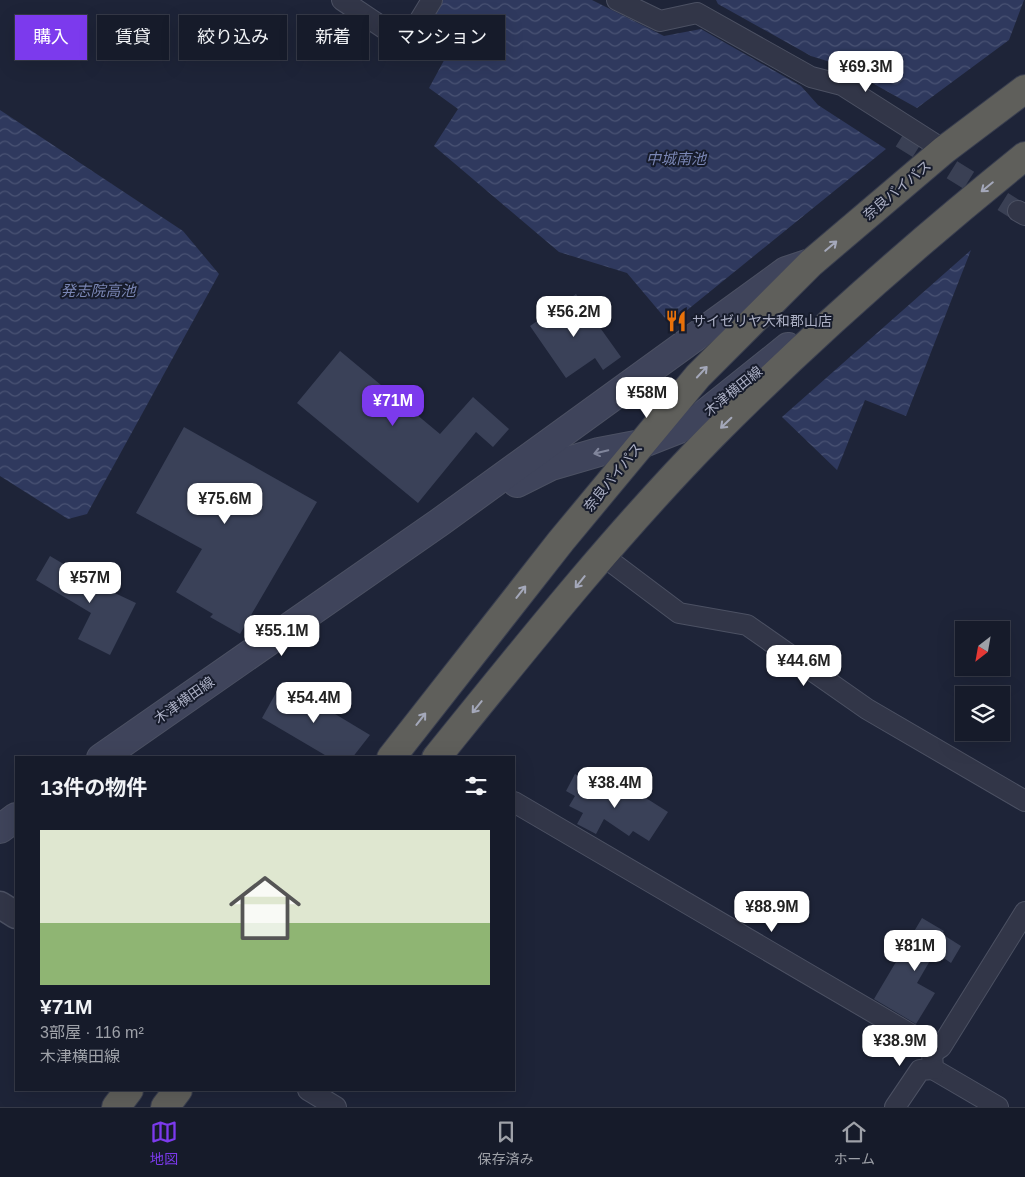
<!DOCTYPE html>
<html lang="ja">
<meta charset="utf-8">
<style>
body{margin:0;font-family:Helvetica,"Noto Sans JP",sans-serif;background:#232836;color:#f1f3f6;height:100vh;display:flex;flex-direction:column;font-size:19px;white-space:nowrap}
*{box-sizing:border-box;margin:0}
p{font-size:16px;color:#9ea1a8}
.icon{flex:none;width:28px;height:28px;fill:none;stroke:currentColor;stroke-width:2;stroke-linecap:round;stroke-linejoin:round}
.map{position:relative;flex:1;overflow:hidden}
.sheet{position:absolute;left:15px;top:756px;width:500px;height:335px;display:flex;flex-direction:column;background:#161b2a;border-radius:0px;box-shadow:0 5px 20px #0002,0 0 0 1px #353947}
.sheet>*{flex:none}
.guide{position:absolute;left:15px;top:15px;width:500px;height:45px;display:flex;gap:10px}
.needle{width:32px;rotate:211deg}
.tools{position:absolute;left:955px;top:621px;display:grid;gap:10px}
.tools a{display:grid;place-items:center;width:55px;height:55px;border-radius:0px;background:#161b2a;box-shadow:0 5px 20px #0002,0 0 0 1px #353947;font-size:25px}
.price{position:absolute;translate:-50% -42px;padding:0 11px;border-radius:10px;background:#fff;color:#222;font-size:16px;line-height:32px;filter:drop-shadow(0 1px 2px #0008)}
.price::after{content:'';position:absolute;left:50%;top:30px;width:15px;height:11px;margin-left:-8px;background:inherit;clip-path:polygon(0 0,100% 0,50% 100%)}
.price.current{background:#7c3aed;color:#fff}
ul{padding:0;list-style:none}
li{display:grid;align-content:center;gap:10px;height:265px;padding:0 25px}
li span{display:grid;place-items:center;height:155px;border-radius:0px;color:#555}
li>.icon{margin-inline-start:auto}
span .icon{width:90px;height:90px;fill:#fffc;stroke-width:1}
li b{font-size:21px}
h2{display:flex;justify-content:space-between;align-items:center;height:60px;padding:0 25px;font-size:21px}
.pill{padding:0 18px;border-radius:0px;background:#161b2a;box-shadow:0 5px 20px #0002,0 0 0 1px #353947;font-size:18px;line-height:45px}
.pill.current{background:#7c3aed;color:#fff}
.tab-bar{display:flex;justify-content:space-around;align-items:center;height:70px;border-top:1px solid #353947;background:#161b2a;font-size:14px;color:#9ea1a8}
.tab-bar a{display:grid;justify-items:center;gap:2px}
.tab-bar .current{color:#7c3aed}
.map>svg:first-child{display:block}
.water{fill:url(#water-waves)}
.building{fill:#3a4158}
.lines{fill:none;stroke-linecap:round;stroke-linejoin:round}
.minor-tunnel{stroke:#3a4054;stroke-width:20;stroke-dasharray:20 10;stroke-linecap:butt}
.minor-casing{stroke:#4c5163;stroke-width:22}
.tertiary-casing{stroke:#4c5163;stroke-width:29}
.secondary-casing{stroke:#4c5163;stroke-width:30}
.trunk-casing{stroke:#393e4f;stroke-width:30}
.minor{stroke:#323648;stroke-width:20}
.tertiary{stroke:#323648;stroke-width:26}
.secondary{stroke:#3f445b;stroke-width:28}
.trunk{stroke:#5f5f5b;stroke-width:28}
.oneway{stroke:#a4a8ba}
.oneway2{stroke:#80859b}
.labels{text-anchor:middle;stroke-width:4;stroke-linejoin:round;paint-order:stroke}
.street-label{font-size:14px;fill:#acb0c5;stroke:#171c2c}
.poi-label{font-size:14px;fill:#acb0c5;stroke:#171c2c;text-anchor:start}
.water-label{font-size:15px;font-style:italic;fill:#7a86b4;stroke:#171c2c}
</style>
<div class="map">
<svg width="1025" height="1107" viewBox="0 0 1025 1107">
<defs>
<pattern id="water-waves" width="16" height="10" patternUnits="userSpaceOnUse" patternTransform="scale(1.25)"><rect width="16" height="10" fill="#2f395e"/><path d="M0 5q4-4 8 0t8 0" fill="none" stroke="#4a5374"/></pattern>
</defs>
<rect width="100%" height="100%" fill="#1e2438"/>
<!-- water -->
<g class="water">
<path d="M441,0H592L664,36L701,29L801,86L818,105L886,149L670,324L627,273L559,252L434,146L458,109L429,88L448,53L420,35Z"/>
<path d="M716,0H1024L1009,40L917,108L840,65L811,56L718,4Z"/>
<path d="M0,110L183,231L219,274L87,514L68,519L0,476Z"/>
<path d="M971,250L906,416L865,400L837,470L782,417Z"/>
</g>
<!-- building -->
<g class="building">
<path d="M576,294L621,357L603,370L595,358L566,378L530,326Z"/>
<path d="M340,351L440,434L473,397L509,429L493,447L476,432L418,503L297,403Z"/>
<path d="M184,427L317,502L240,634L210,617L213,614L176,592L202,549L136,513Z"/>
<path d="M50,556L104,588L136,603L110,655L78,639L91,613L36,580Z"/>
<path d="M282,682L370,735L352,758H330L262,718Z"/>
<path d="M575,774L620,798L627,786L668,812L649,841L633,831L629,836L604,819L596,834L577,824L583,813L569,806L575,796L566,791Z"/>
<path d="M922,918L944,931L942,934L961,946L951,963L935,952L917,983L935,993L916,1024L874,999Z"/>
</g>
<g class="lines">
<!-- minor-tunnel -->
<path class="minor-tunnel" d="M901,138L1018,211"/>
<!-- minor casing -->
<g class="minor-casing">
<g id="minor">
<path d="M342,0L406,43L432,0"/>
<path d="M617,0L660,21L697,13L811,77L842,85L944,150"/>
<path d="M1018,211L1025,215"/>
<path d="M602,555L679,613L747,625L867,709L1025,801"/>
<path d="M514,802L924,1042L932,1053L933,1069L998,1107"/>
<path d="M932,1053L941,1047L1025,912"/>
<path d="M308,1090L336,1107"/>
<path d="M895,1107L920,1070L933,1069"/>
</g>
</g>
<!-- tertiary casing -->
<g class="tertiary-casing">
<path id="tertiary" d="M0,905L16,915"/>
</g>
<!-- secondary casing -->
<g class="secondary-casing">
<g id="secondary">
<path d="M517,483L551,466L599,452L641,444L692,424L788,347"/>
<path d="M101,758L440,522L786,271L810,263"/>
<path d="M0,829L16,817"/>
</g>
</g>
<!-- trunk casing -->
<g class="trunk-casing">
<g id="trunk">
<path d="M391,758L561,541L698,376L811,263L944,150L1025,89"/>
<path d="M436,758C525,648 613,537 712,436C810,337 916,244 1025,156"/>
<path d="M116,1107L129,1090"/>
<path d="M165,1107L178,1090"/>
</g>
</g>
<!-- minor -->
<use href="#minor" class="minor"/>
<!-- tertiary -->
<use href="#tertiary" class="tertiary"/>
<!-- secondary -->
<use href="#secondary" class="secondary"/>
<!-- trunk -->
<use href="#trunk" class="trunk"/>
</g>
<!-- one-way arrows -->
<defs><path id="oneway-shaft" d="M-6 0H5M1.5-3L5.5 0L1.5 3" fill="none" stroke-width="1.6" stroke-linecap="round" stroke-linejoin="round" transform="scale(1.25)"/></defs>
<g class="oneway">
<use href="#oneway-shaft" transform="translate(987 187) rotate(141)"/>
<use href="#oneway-shaft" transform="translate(831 246) rotate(-40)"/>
<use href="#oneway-shaft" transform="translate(702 372) rotate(-47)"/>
<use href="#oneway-shaft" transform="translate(726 423) rotate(136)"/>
<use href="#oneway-shaft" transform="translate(580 582) rotate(129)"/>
<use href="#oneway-shaft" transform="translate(521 592) rotate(-52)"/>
<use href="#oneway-shaft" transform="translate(477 707) rotate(129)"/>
<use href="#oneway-shaft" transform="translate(421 719) rotate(-52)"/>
</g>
<use class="oneway2" href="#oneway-shaft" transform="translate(601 452) rotate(167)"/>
<!-- icons -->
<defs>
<g id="restaurant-bare" transform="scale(1.725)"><path d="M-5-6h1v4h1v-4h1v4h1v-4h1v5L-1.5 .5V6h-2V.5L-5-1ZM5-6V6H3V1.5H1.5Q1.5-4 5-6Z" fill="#e8710a" stroke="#171c2c" stroke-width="2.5" paint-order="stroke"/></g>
</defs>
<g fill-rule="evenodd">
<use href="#restaurant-bare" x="676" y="321"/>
</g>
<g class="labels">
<!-- street labels -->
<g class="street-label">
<text transform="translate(897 190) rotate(-40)" y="5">奈良バイパス</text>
<text transform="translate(733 391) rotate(-39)" y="5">木津横田線</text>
<text transform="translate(613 477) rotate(-51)" y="5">奈良バイパス</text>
<text transform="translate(184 700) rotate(-35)" y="5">木津横田線</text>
</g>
<!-- poi labels -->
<g class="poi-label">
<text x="692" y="326">サイゼリヤ大和郡山店</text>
</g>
<!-- water labels -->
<g class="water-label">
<text x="676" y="164">中城南池</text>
<text x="98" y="296">発志院高池</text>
</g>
</g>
</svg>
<div class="tools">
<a><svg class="needle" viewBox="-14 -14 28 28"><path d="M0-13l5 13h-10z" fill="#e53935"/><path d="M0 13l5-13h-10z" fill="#9ea1a8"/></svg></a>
<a><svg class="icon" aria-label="layers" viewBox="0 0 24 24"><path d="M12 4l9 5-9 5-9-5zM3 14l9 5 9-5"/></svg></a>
</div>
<b class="price" style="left:866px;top:93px">¥69.3M</b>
<b class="price" style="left:574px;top:338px">¥56.2M</b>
<b class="price" style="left:647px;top:419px">¥58M</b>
<b class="price current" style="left:393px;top:427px">¥71M</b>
<b class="price" style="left:225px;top:525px">¥75.6M</b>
<b class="price" style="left:90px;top:604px">¥57M</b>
<b class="price" style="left:282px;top:657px">¥55.1M</b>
<b class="price" style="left:804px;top:687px">¥44.6M</b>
<b class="price" style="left:314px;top:724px">¥54.4M</b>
<b class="price" style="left:615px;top:809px">¥38.4M</b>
<b class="price" style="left:772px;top:933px">¥88.9M</b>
<b class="price" style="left:915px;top:972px">¥81M</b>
<b class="price" style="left:900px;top:1067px">¥38.9M</b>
<div class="guide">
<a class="pill current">購入</a>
<a class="pill">賃貸</a>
<a class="pill">絞り込み</a>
<a class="pill">新着</a>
<a class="pill">マンション</a>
</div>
<section class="sheet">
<h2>13件の物件<svg class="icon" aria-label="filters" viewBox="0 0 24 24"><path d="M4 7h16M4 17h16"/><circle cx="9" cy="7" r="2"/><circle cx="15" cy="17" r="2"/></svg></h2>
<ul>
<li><span style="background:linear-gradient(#dfe7d0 60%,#8fb573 0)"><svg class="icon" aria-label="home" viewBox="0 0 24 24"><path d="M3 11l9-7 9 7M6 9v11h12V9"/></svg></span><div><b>¥71M</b><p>3部屋 · 116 m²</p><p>木津横田線</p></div></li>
</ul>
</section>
</div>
<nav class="tab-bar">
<a class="current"><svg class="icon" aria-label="map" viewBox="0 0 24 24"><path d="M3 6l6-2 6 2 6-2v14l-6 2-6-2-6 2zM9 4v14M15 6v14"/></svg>地図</a>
<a><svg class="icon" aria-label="saved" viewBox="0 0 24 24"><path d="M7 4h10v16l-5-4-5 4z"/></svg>保存済み</a>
<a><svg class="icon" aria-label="home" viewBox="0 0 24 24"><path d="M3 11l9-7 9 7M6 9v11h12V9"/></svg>ホーム</a>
</nav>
